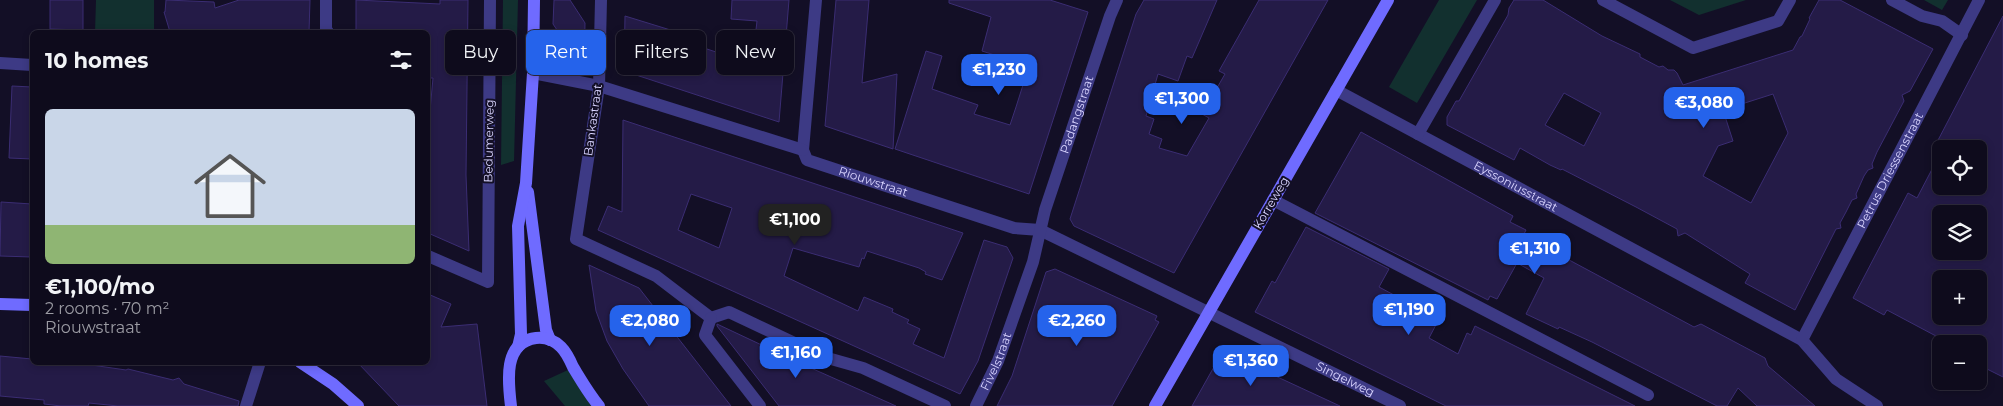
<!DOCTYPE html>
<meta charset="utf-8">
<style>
body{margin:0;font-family:Montserrat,sans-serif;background:#1c1929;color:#f1f3f6;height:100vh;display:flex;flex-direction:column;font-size:19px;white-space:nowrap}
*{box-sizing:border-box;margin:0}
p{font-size:16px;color:#9b9ba3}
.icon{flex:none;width:28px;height:28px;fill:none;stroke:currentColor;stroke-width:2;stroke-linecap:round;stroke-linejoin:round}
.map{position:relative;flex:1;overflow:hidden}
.details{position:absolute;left:30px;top:30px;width:400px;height:335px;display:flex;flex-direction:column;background:#0e0b1c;border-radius:8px;box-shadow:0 2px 8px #0003,0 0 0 1px #2e2b3b}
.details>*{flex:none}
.banner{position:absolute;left:445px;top:30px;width:475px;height:45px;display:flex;gap:10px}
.buttons{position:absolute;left:1932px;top:140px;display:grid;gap:10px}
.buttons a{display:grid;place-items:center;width:55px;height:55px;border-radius:8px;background:#0e0b1c;box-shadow:0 2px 8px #0003,0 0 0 1px #2e2b3b;font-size:25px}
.price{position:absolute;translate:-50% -42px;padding:0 11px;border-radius:10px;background:#2563eb;color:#fff;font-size:16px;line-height:32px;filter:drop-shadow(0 1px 2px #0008)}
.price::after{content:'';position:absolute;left:50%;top:30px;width:15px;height:11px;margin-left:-8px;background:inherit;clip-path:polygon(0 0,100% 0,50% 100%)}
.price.active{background:#222;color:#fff}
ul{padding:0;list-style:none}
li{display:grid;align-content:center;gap:10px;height:265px;padding:0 15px}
li span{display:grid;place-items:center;height:155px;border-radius:8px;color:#555}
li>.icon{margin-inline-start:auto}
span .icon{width:90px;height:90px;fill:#fffc;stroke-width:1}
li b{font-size:21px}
h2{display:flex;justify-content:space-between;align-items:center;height:60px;padding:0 15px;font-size:21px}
.pill{padding:0 18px;border-radius:8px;background:#0e0b1c;box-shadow:0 2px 8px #0003,0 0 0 1px #2e2b3b;font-size:18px;line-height:45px}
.pill.active{background:#2563eb;color:#fff}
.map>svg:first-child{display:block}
.green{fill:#12302f}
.building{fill:#241b47;stroke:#3b2d73;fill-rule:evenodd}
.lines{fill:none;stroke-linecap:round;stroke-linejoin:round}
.lane{stroke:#3d3a85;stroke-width:12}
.street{stroke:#3d3a85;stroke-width:12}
.secondary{stroke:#6f6bff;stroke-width:12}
.labels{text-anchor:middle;stroke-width:4;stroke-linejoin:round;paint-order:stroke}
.street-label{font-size:12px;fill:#d9d4ff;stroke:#130f26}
</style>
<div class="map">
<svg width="2003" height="406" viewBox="0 0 2003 406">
<rect width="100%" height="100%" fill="#130f26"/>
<!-- green -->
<g class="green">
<path d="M96,0H154V32H95Z"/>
<path d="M503,0H518L514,161L501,165Z"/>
<path d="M1439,0H1477L1417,103L1389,87Z"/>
<path d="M1670,0H1746L1699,15Z"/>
<path d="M1924,0H1948L1942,10Z"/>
<path d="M568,370L591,406H565L544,381Z"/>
</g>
<!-- building -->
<g class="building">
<path d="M50,0H83V30L50,29Z"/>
<path d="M166,0L214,2L215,8L239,0H310L309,32H170L164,12H165Z"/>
<path d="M356,0L440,4V0H468L466,175L469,251L428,233V111H430L433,78H428V32H356Z"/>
<path d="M554,0H570L585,23L584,70L553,24Z"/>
<path d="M732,0H789L779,122L624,71L625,16L690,36L689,43L743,61L746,54L753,56L757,21L731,19Z"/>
<path d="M836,0H869L862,83L897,74L893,149L825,126Z"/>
<path d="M949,0H1050L1088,12L1029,194L895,149L926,51L942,56L932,89L978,105L974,114L1010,125L1016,107L1029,66L982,51L991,17L949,3Z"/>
<path d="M1144,0H1217L1192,58L1187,56L1178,81L1158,74L1146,116L1154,119L1149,134L1162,139L1159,148L1187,156L1209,118L1202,114L1225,74L1219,71L1259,0H1328L1174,273L1074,226L1070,219L1136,14Z"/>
<path d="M1514,0H1543L1602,36L1640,54V57L1659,67L1663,66L1668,70H1674L1677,73L1683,85L1793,50L1800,37L1802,36L1810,19L1809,18L1819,0H1840L1933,49L1910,91L1902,95L1904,101L1877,152L1872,164L1873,168L1868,170L1864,176L1856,194L1857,198L1852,200L1846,212L1840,223L1841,228L1836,229L1795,310L1745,283L1750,274L1685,233L1678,236L1677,229L1636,207L1562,169L1561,170L1550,165L1520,148L1514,160L1447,125V117L1456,101H1459L1508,15L1509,8ZM1564,93L1601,113L1584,146L1545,125ZM1773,94L1788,133L1751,203L1703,176L1718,146L1733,141L1723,110Z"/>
<path d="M2003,16V377L1979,365V344H1951L1887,310L1884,315L1853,298L1908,193L1917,198L1941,152V186H1979V149H1945L1936,144ZM1941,214H1979V251H1941ZM1941,279H1979V316H1941Z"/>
<path d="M12,86L32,87V159L9,158Z"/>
<path d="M623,120L963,233L942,280L925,274L926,272L919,268L867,251L864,259L862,258L859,267L793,248L784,276L858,311L864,297L893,309L892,312L909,320L907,323L920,329L913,344L944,358L984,240L1007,247L1013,258L978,361L960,394L598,230L608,206L622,212ZM691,194L732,208L719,248L678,230Z"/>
<path d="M1361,132L1513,216L1510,222L1526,230L1524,234L1533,239V241L1548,249L1562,245L1558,254L1694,327L1701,324L1765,358L1768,366L1815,406H1757L1738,388L1727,406H1717L1592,342L1559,327L1558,329L1526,314L1544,278L1517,263L1497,299L1490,296L1488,300L1315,213Z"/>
<path d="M1,202L32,204V257L0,256Z"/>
<path d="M1306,227L1389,269L1379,287L1439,319L1429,338L1458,354L1467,333L1471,335L1475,326L1635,406H1446L1255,312L1272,281L1275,283Z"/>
<path d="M589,265L639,288L731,406H649L623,369L607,341L596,311Z"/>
<path d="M1055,269L1157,316L1155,320L1159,322L1112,406H997L1012,376L1046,272Z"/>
<path d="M428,294L451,304L441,327L477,324L487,406H399L357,362H428Z"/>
<path d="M717,324L802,364L896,406H779L717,326Z"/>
<path d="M1224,349L1271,374L1340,406H1192Z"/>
<path d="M0,356L32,359V362H71L126,370L128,369L173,380L179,378L184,384L239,401L238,406H118L89,403L88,406H61L44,404V400L0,396Z"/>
</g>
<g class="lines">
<!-- lane -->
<path class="lane" d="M1273,200L1648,395"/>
<!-- street -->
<g class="street">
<path d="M326,0V29L328,32"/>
<path d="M601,0L599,86L576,239L656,276L711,318"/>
<path id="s1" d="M816,0L803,150L807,160L1014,228L1040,230L1400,406"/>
<path d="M1603,0L1693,48L1778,21L1790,0"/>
<path d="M1892,0L1922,16L1942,21L1962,35"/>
<path d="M0,63L32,65"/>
<path d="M533,73L599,86L803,150"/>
<path id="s2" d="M1336,90L1802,340L1836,379L1877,406"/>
<path d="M1418,134L1495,0"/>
<path d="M428,256L488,282L490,0"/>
<path d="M711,318L729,312L824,357L863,368L945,406"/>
<path d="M711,318L705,335L760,406"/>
<path id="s3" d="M1802,340L1979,0"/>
<path d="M246,406L260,362"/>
<path id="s4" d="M976,406L998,361L1033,262L1045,210L1110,16L1117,0"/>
</g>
<!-- secondary -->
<g class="secondary">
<path d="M528,192L546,330L550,340"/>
<path d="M0,304L32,305"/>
<path d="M518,347L521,334L518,226L526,183L533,73L534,0"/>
<path d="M300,362L333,384L358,406"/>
<path d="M511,406C508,382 503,342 536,338C545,337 554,340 561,347C567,353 570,360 573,367C581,380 589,394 599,406"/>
<path d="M1155,406L1388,0"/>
</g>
</g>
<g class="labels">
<!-- street labels -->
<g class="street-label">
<text dy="4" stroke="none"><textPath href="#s4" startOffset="309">Padangstraat</textPath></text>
<text transform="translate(593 120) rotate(-82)" y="4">Bankastraat</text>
<text transform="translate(489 141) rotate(-89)" y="4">Bedumerweg</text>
<text dy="4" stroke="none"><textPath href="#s3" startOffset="191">Petrus Driessenstraat</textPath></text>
<text dy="4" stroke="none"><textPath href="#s1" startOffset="231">Riouwstraat</textPath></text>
<text dy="4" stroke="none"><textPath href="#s2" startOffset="204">Eyssoniusstraat</textPath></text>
<text transform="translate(1271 203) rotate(-60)" y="4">Korreweg</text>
<text dy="4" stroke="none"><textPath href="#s4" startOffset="49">Fivelstraat</textPath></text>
<text dy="4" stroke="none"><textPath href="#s1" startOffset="745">Singelweg</textPath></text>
</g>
</g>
</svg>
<div class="buttons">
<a><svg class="icon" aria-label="locate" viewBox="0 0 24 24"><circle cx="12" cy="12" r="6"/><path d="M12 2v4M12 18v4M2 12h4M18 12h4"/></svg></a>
<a><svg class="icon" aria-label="layers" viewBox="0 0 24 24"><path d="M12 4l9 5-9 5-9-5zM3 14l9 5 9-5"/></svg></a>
<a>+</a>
<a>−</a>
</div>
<b class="price" style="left:999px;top:96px">€1,230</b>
<b class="price" style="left:1182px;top:125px">€1,300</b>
<b class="price" style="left:1704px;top:129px">€3,080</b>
<b class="price active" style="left:795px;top:246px">€1,100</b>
<b class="price" style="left:1535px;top:275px">€1,310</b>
<b class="price" style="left:1409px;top:336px">€1,190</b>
<b class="price" style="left:650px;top:347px">€2,080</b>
<b class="price" style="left:1077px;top:347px">€2,260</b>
<b class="price" style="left:796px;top:379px">€1,160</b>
<b class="price" style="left:1251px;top:387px">€1,360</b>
<div class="banner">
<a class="pill">Buy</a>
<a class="pill active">Rent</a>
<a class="pill">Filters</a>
<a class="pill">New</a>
</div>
<section class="details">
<h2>10 homes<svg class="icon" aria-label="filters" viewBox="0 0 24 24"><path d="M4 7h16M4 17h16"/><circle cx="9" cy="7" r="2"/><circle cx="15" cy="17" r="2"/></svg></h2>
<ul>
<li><span style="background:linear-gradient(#c9d6e8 75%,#8fb573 0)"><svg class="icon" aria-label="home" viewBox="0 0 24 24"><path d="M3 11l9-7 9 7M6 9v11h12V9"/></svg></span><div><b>€1,100/mo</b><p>2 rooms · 70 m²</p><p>Riouwstraat</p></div></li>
</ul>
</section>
</div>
